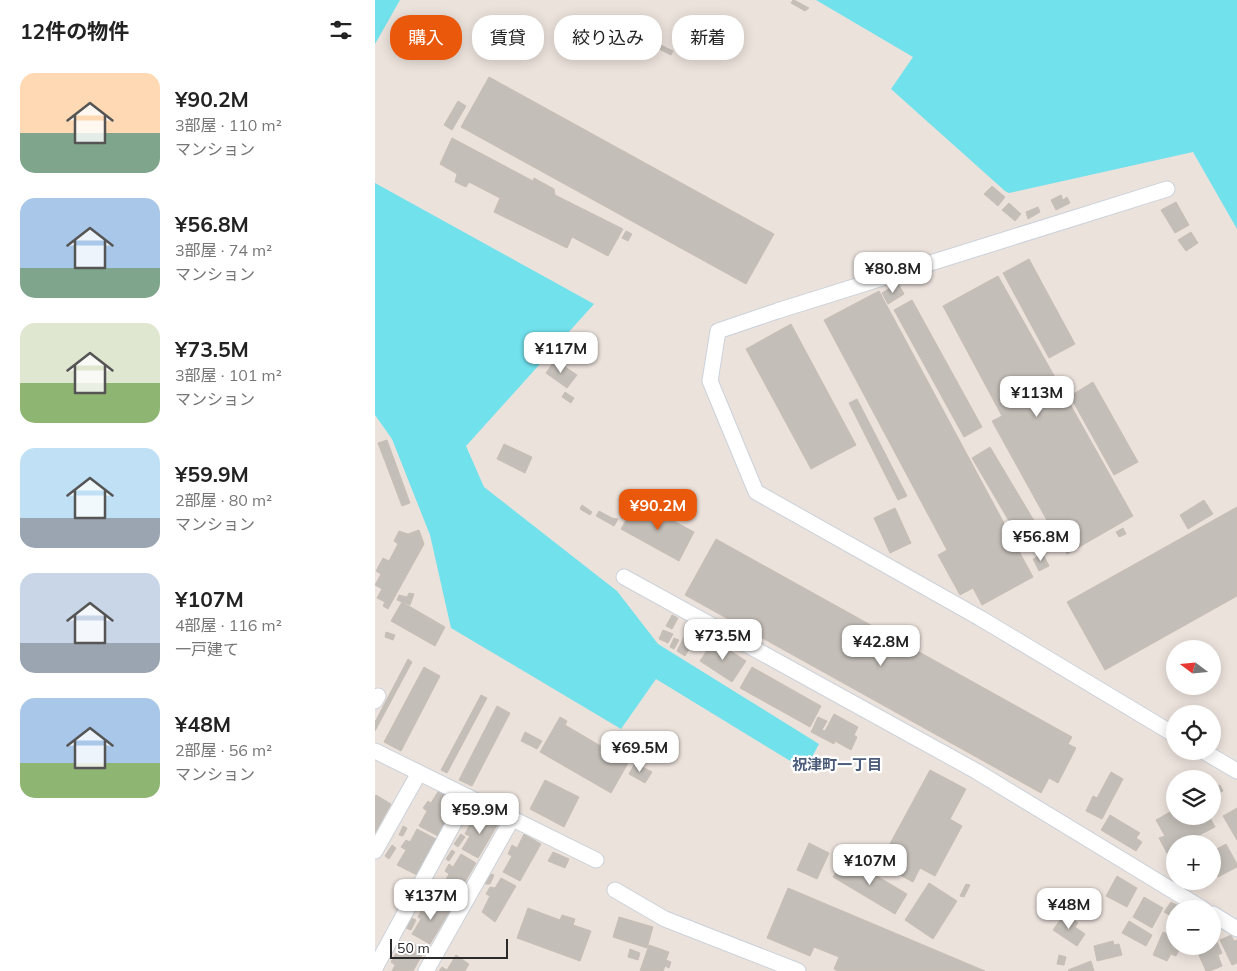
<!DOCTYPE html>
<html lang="ja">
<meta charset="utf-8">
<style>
body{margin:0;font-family:Mulish,"Noto Sans JP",sans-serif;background:#f2f2f2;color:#222;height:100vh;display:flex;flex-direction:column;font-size:19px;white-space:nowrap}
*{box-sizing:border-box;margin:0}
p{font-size:16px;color:#767676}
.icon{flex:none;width:28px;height:28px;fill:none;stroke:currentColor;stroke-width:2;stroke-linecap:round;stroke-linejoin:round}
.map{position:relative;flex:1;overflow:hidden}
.panel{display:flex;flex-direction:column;background:#fff;width:375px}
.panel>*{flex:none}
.top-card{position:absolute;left:15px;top:15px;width:475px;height:45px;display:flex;gap:10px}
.needle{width:32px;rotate:286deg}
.buttons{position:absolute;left:791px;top:640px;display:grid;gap:10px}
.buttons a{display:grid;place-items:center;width:55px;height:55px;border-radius:50%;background:#fff;box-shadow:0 2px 12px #0003;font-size:25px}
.scale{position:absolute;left:15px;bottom:12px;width:118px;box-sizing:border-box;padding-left:5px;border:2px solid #2a2a2a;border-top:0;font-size:14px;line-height:18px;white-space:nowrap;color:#2a2a2a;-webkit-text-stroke:4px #fff;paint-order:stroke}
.price{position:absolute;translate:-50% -42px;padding:0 11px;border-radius:10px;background:#fff;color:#222;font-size:16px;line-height:32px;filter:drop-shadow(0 1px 2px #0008)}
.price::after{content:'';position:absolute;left:50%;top:30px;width:15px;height:11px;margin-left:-8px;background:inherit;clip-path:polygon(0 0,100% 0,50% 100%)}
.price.current{background:#ea580c;color:#fff}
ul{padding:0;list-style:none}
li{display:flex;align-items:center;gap:15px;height:125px;padding:0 20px}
li span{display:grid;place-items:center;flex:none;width:140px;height:100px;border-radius:15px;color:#555}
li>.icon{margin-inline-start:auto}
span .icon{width:60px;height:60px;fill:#fffc;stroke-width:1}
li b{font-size:21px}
h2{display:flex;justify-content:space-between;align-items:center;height:60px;padding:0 20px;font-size:21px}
.pill{padding:0 18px;border-radius:20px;background:#fff;box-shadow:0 2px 12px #0003;font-size:18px;line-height:45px}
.pill.current{background:#ea580c;color:#fff}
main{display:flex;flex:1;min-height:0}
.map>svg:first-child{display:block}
.water{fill:#71e1ec}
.building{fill:#c4beb8;stroke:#c7beb6}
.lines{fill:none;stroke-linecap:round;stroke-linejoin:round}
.minor-casing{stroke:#cad1db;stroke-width:17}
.minor{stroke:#fff;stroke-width:15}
.labels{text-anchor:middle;stroke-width:4.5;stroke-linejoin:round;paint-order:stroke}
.neighbourhood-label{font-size:15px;font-weight:bold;fill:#4b5c7a;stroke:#fff}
</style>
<main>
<section class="panel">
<h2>12件の物件<svg class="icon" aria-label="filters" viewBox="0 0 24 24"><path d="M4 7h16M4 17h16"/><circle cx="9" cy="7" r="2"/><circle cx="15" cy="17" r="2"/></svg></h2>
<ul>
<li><span style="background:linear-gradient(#ffd9b3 60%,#7fa58c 0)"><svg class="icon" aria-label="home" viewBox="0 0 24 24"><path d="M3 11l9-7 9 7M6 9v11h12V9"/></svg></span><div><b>¥90.2M</b><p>3部屋 · 110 m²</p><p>マンション</p></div></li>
<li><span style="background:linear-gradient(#a9c7e8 70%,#7fa58c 0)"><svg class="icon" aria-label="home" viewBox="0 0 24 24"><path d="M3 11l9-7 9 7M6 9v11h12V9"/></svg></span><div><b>¥56.8M</b><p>3部屋 · 74 m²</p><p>マンション</p></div></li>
<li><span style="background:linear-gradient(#dfe7d0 60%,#8fb573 0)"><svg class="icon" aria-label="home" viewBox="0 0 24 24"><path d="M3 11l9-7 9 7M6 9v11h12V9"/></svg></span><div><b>¥73.5M</b><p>3部屋 · 101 m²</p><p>マンション</p></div></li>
<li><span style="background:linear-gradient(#bfe0f5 70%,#9aa5b1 0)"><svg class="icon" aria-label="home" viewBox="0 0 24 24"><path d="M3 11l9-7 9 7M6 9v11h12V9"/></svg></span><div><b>¥59.9M</b><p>2部屋 · 80 m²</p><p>マンション</p></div></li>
<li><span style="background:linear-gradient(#c9d6e8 70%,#9aa5b1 0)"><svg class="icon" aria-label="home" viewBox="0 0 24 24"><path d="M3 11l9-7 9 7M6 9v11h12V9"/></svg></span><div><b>¥107M</b><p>4部屋 · 116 m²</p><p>一戸建て</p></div></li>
<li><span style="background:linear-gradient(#a9c7e8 65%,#8fb573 0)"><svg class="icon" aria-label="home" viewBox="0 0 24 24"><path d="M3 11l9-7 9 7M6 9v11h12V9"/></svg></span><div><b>¥48M</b><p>2部屋 · 56 m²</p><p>マンション</p></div></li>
</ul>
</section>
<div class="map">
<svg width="862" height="971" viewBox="0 0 862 971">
<rect width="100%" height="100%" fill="#ece2dc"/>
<!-- water -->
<g class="water">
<path d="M0,0H25L0,44Z"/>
<path d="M441,0H862V229L818,152L634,193L630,191L516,89L538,57Z"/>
<path d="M0,183L219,304L91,446L109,487L242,591L283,644L444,744L430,770L281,679L246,729L76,628L55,535L17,439L0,415Z"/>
</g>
<!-- building -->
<g class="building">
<path d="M418,0H419L434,8L430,11L416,3Z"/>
<path d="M280,42L298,51L296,55L278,46Z"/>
<path d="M114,77L399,234L371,284L86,127Z"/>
<path d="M83,101L91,106L77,130L69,125Z"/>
<path d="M77,138L158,181L159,178L179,189L180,195L248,229L233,256L197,237L192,248L119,212L125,198L94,182L91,187L80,182L82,174L65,164Z"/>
<path d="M617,186L630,197L623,206L609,194Z"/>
<path d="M686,195L688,200L692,197L695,203L681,210L676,200Z"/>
<path d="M801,202L814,225L800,233L786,210Z"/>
<path d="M634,203L646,214L640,221L627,210Z"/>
<path d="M663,207L665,212L653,219L651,212Z"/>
<path d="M251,231L257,234L253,241L247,238Z"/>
<path d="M816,232L823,243L811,251L803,240Z"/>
<path d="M654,259L700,344L674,358L628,273Z"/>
<path d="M623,276L758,516L692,554L681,534L690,527L683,519L674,524L617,421L627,416L568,306Z"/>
<path d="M523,283L529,294L513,304L507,293Z"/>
<path d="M504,291L658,577L607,605L598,588L585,595L563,555L572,550L449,320Z"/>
<path d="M537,300L607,427L589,437L519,310Z"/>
<path d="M416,324L481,445L436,469L371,349Z"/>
<path d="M180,360L202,375L192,388L171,373Z"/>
<path d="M718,382L763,462L739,475L695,396Z"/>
<path d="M190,392L199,398L196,403L187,397Z"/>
<path d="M482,399L532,496L523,500L474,403Z"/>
<path d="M12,440L35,503L27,506L3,443Z"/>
<path d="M129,444L157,457L150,473L122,459Z"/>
<path d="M615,447L670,539L651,550L597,458Z"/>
<path d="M829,500L838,514L813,529L805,515Z"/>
<path d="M262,501L319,532L304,561L246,529Z"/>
<path d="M207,505L217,512L215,515L205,509Z"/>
<path d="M862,507V596L730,670L692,602Z"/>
<path d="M520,508L536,543L515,553L499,518Z"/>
<path d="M224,511L237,518L243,519L239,526L221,516Z"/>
<path d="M748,528L751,534L744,537L741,532Z"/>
<path d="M44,530L49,544L13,609L8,606L10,602L2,598L7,589L0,585L6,574L1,571L8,558L14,561L23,544L19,541L24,531L33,534Z"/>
<path d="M341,539L697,737L693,744L701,748L683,783L674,778L666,793L310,595Z"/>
<path d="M668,554L674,566L664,571L658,559Z"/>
<path d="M34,593L39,594L35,605L22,600L24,595L32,597Z"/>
<path d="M27,602L70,627L60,646L16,621Z"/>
<path d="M297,615L303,618L297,629L291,626Z"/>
<path d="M288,630L298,634L293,643L284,639Z"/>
<path d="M11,632L20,635L18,640L10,637Z"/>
<path d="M309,637L318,642L310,656L302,651Z"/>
<path d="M299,638L304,640L299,649L295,647Z"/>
<path d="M339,640L371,661L357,682L325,661Z"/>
<path d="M33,659L37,662L0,731V722Z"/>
<path d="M49,667L65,676L26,751L9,742Z"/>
<path d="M377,667L446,706L435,727L365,688Z"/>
<path d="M106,695L112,698L72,773L66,770Z"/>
<path d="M122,706L135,713L97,786L84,780Z"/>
<path d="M459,714L483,727L479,735L482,737L476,750L460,741L459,744L436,732L443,717L452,721L447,730L450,731Z"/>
<path d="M185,717L192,721L190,725L229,748L233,742L257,756L236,793L165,752Z"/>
<path d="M150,732L167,741L162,749L146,741Z"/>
<path d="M260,763L277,772L270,783L254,774Z"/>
<path d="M555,770L591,789L575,819L587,826L560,876L545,868L538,882L504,864Z"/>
<path d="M736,772L748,779L727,819L711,811L718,796L722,798Z"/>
<path d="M170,780L204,797L189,827L155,809Z"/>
<path d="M845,785L848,791L838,796V788Z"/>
<path d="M64,790L83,801L63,836L44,826L52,811L48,808L53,801L56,803Z"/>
<path d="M1,795L16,804L0,833V796Z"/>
<path d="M100,808L104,811L98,821L94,818Z"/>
<path d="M862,808V840L848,816Z"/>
<path d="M800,809V816H834L840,827L807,844H804L803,841L797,845L799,849L792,853L784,838L790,836L781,820Z"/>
<path d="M108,812L124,822L103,858L87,849L95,836L90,834L95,824L100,827Z"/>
<path d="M735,815L765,833L761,838L767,842L761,851L726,830Z"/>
<path d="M28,826L32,828L28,836L24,835Z"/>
<path d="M42,829L61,839L42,875L22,865L31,850L26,847L31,840L35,842Z"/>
<path d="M86,834L90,837L83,847L79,844Z"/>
<path d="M149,834L166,844L145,881L128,872L137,856L133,854L137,845L142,848Z"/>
<path d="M434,843L454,853L442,879L422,870Z"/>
<path d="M851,844L862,864V867L843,877L838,866V851Z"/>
<path d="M17,845L21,848L14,859L10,856Z"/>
<path d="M77,850L80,852L74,861L71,859Z"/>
<path d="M178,852L194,859L190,868L173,861Z"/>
<path d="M86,854L101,863L81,897L66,888L74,874L70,871L74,864L78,867Z"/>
<path d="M470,857L532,894L520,914L458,877Z"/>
<path d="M116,874L119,875L115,884H110Z"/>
<path d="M742,876L762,888L752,907L731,896Z"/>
<path d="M126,878L141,886L120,922L107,912L115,896L111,894L115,887L120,888Z"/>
<path d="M807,881H834L835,883L823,889Z"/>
<path d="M554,883L582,901L558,939L530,920Z"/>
<path d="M591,884L595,885L589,897L585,896Z"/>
<path d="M413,888L610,971H463L459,969L464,957L439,947L435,956L392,938Z"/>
<path d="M700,889L708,894L700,904L694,899Z"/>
<path d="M769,897L788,908L777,928L758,917Z"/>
<path d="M58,898L76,909L55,944L37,934L46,919L43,917L46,911L50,913Z"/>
<path d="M796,902L802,905L796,916L789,912Z"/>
<path d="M153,908L185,920L187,915L200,919L198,925L216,931L205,961L142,938Z"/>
<path d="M690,913L703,923L700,927L710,934L702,946L678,930Z"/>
<path d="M800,914V928L799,927L797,931L792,928Z"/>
<path d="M244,917L278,927L272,948L238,937Z"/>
<path d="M37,918L41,920L36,930L31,928Z"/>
<path d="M754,921L777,935L771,946L747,933Z"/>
<path d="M788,932L800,937V946H806L801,956L796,954L792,961L778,955Z"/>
<path d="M856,935L859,941L862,940V963L857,965L845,940Z"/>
<path d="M33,941L50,950L38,971H17L20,965L16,962L21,953L25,956Z"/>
<path d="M738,941L739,945L744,944L747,955L722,961L719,946Z"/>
<path d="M842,942L847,953L843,955L847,966L835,971H831L822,951L833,946H838V944Z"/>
<path d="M274,945L294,952L291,960L296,962L294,968L290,966L288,971H265Z"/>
<path d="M255,949L265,953L263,960L253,957Z"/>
<path d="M81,955L94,964L90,971H64L67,967L72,970Z"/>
<path d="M684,955L691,957L689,965L682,964Z"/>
<path d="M716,961L719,971H694L693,970Z"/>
</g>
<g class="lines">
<!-- minor casing -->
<g class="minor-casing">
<g id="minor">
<path d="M792,189L402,311L343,331L335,381L381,492L605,618L800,735"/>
<path d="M249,577L601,771L828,909"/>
<path d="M0,701L3,696"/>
<path d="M0,751L221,860"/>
<path d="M828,751L862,771"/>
<path d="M0,851L44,773"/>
<path d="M240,890L290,919L423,971"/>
<path d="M838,914L862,929"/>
<path d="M0,968L93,797"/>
<path d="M51,971L137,819"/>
</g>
</g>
<!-- minor -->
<use href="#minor" class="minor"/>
</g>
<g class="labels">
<!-- neighbourhood labels -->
<g class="neighbourhood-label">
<text x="462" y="770">祝津町一丁目</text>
</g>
</g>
</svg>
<div class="buttons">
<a><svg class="needle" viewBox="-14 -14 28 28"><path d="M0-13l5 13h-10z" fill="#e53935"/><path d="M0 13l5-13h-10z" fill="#767676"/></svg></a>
<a><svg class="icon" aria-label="locate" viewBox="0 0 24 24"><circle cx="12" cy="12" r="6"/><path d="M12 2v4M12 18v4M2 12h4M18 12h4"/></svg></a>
<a><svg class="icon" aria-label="layers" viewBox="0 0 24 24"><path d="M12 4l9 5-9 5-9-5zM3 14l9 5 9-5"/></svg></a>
<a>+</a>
<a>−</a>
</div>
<div class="scale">50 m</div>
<b class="price" style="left:518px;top:294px">¥80.8M</b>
<b class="price" style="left:186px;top:374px">¥117M</b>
<b class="price" style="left:662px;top:418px">¥113M</b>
<b class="price current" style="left:283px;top:531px">¥90.2M</b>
<b class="price" style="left:666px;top:562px">¥56.8M</b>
<b class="price" style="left:348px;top:661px">¥73.5M</b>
<b class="price" style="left:506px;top:667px">¥42.8M</b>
<b class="price" style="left:265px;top:773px">¥69.5M</b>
<b class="price" style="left:105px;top:835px">¥59.9M</b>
<b class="price" style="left:495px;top:886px">¥107M</b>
<b class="price" style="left:56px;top:921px">¥137M</b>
<b class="price" style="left:694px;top:930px">¥48M</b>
<div class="top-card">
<a class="pill current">購入</a>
<a class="pill">賃貸</a>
<a class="pill">絞り込み</a>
<a class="pill">新着</a>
</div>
</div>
</main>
